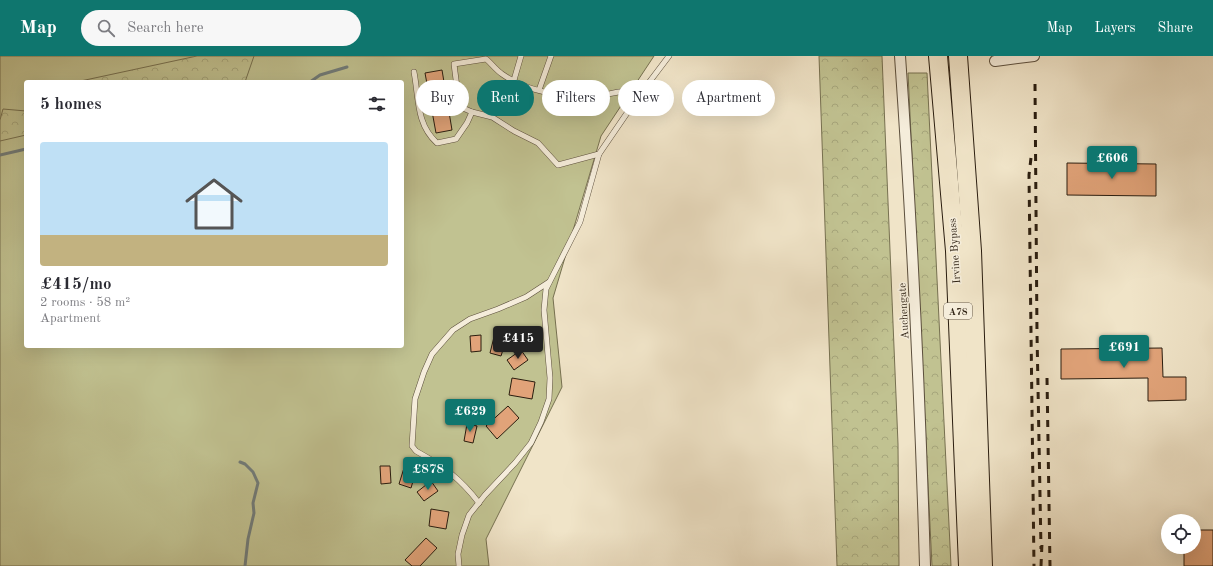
<!DOCTYPE html>
<meta charset="utf-8">
<style>
body{margin:0;font-family:"Old Standard TT",serif;background:#f7f7f7;color:#2b2b33;height:100vh;display:flex;flex-direction:column;font-size:15px;white-space:nowrap}
*{box-sizing:border-box;margin:0}
p{font-size:13px;color:#7c7c81}
.icon{flex:none;width:22px;height:22px;fill:none;stroke:currentColor;stroke-width:2;stroke-linecap:round;stroke-linejoin:round}
.map{position:relative;flex:1;overflow:hidden}
.sheet{position:absolute;left:24px;top:24px;width:380px;height:268px;display:flex;flex-direction:column;background:#fff;border-radius:4px;box-shadow:0 4px 16px #0002}
.sheet>*{flex:none}
.hud{position:absolute;left:416px;top:24px;width:380px;height:36px;display:flex;gap:8px}
.tools{position:absolute;left:1161px;top:458px;display:grid;gap:8px}
.tools a{display:grid;place-items:center;width:40px;height:40px;border-radius:50%;background:#fff;box-shadow:0 4px 16px #0002;font-size:20px}
.price{position:absolute;translate:-50% -34px;padding:0 9px;border-radius:4px;background:#0f766e;color:#fff;font-size:13px;line-height:26px;filter:drop-shadow(0 1px 2px #0008)}
.price::after{content:'';position:absolute;left:50%;top:24px;width:12px;height:9px;margin-left:-6px;background:inherit;clip-path:polygon(0 0,100% 0,50% 100%)}
.price.active{background:#222;color:#fff}
ul{padding:0;list-style:none}
li{display:grid;align-content:center;gap:8px;height:212px;padding:0 16px}
li+li{border-top:1px solid #e1e1e2}
li span{display:grid;place-items:center;height:124px;border-radius:4px;color:#555}
li>.icon{margin-inline-start:auto}
span .icon{width:72px;height:72px;fill:#fffc;stroke-width:1}
li b{font-size:17px}
h2{display:flex;justify-content:space-between;align-items:center;height:48px;padding:0 16px;font-size:17px}
.pill{padding:0 14px;border-radius:18px;background:#fff;box-shadow:0 4px 16px #0002;font-size:14px;line-height:36px}
.pill.active{background:#0f766e;color:#fff}
header{display:flex;align-items:center;gap:24px;box-sizing:border-box;height:56px;padding:0 20px;background:#0f766e;color:#fff}
header strong{font-size:19px}
nav{display:flex;gap:22px;margin-inline-start:auto;font-size:14px}
.search{width:280px;height:36px;background:#f7f7f7;display:flex;align-items:center;gap:10px;box-sizing:border-box;padding:0 14px;border-radius:22px;color:#7c7c81;font-size:15px}
.map>svg:first-child{display:block}
.green{fill:#c1c291;stroke:#767050;fill-rule:evenodd}
.forest{fill:url(#forest-crowns);stroke:#767050}
.lines{fill:none;stroke-linecap:round;stroke-linejoin:round}
.stream{stroke:#717c7a;stroke-width:3}
.building{fill:#e1a379;stroke:#2a1d0f}
.lane-casing{stroke:#5c4f3d;stroke-width:6}
.street-casing{stroke:#5c4f3d;stroke-width:12}
.highway-casing{stroke:#2a1d0f;stroke-width:20}
.lane{stroke:#f5eddb;stroke-width:5}
.street{stroke:#f5eddb;stroke-width:10}
.highway{stroke:#f0e4c8;stroke-width:18}
.rail{stroke:#2a1d0f;stroke-width:3;stroke-dasharray:7 7;stroke-linecap:butt}
.labels{text-anchor:middle;stroke-width:3;stroke-linejoin:round;paint-order:stroke}
.shield{fill:#f5eddb;stroke:#675b4c;stroke-width:1}
.shield-label{font-size:10px;font-weight:bold;fill:#2a1d0f}
.street-label{font-size:11px;fill:#2a1d0f;stroke:#f5eddb}
</style>
<header>
<strong>Map</strong>
<div class="search"><svg class="icon" aria-label="search" viewBox="0 0 24 24"><circle cx="10" cy="10" r="6"/><path d="M15 15l6 6"/></svg>Search here</div>
<nav><a>Map</a><a>Layers</a><a>Share</a></nav>
</header>
<div class="map">
<svg width="1213" height="510" viewBox="0 0 1213 510">
<defs>
<pattern id="forest-crowns" width="20" height="18" patternUnits="userSpaceOnUse"><rect width="20" height="18" fill="#c1c291"/><path d="M2 6a3 3 0 1 1 6 0M12 15a3 3 0 1 1 6 0" fill="none" stroke="#a6a67c"/></pattern>
</defs>
<rect width="100%" height="100%" fill="#f0e4c8"/>
<filter id="stains"><feTurbulence type="fractalNoise" baseFrequency=".005" numOctaves="4"/><feColorMatrix values="0 0 0 0 .2 0 0 0 0 .09 0 0 0 0 .02 0 0 0 .5 -.17"/></filter>
<radialGradient id="worn" r=".72"><stop offset=".6" stop-color="#630" stop-opacity="0"/><stop offset="1" stop-color="#630" stop-opacity=".3"/></radialGradient>
<!-- green -->
<path class="green" d="M0,0H654L601,80L553,242L562,331L486,483L489,510H0ZM26,26H402V290H26Z"/>
<!-- forest -->
<g class="forest">
<path d="M197,0H254L245,26H76Z"/>
<path d="M819,0H882L898,388L899,510H837Z"/>
<path d="M908,17H927L951,510H932Z"/>
<path d="M3,53L26,55V79L0,85V64Z"/>
</g>
<g class="lines">
<!-- stream -->
<g class="stream">
<path d="M310,26L320,19L347,11"/>
<path d="M0,99L26,93"/>
<path d="M240,406L245,408L253,416L258,427L253,447L254,457L248,483L245,510"/>
</g>
</g>
<!-- building -->
<g class="building">
<path d="M442,14L452,74L436,77L425,17Z"/>
<path d="M1067,107L1156,108V140L1067,139Z"/>
<path d="M481,279V295L471,296L470,280Z"/>
<path d="M494,281L506,284L501,300L490,297Z"/>
<path d="M1162,292L1163,321H1186V344L1148,345V322L1061,323V293Z"/>
<path d="M521,294L528,304L514,314L507,304Z"/>
<path d="M512,322L535,326L532,343L509,339Z"/>
<path d="M508,350L519,362L497,383L486,370Z"/>
<path d="M467,368L477,370L473,387L464,385Z"/>
<path d="M380,410H390L391,427L381,428Z"/>
<path d="M404,412L416,415L411,432L399,428Z"/>
<path d="M431,425L438,435L424,445L417,436Z"/>
<path d="M431,453L449,456L446,473L429,470Z"/>
<path d="M1194,474H1213V510H1184V491H1194Z"/>
<path d="M426,482L437,492L420,510H412L405,504Z"/>
</g>
<g class="lines">
<!-- lane casing -->
<g class="lane-casing">
<g id="lane">
<path d="M414,16C419,42 416,68 437,87L456,83L467,67L472,56"/>
<path d="M514,24L521,0"/>
<path d="M539,34L551,0"/>
<path d="M638,41C636,40 633,37 630,36C620,33 607,40 596,40C564,41 529,37 502,18C496,14 491,7 486,3L454,8L458,39L463,52L472,56L492,61L514,75L538,87L558,109L599,98L638,41L669,0"/>
<path d="M479,447C460,422 443,410 416,395L412,390L415,343L424,316L432,298L453,274L470,263L498,253L526,241L549,226"/>
<path d="M459,510L458,498L462,479L469,459L485,439L515,407L531,387L541,366L549,343L550,322L544,254L546,233L580,166L599,98"/>
</g>
</g>
<!-- street casing -->
<g class="street-casing">
<g id="street">
<path d="M900,0C912,170 920,340 925,510"/>
<path d="M995,5L1034,0"/>
</g>
</g>
<!-- highway casing -->
<g class="highway-casing">
<g id="highway">
<path d="M938,0L955,195L968,510"/>
<path d="M958,0L972,195L983,510"/>
</g>
</g>
<!-- lane -->
<use href="#lane" class="lane"/>
<!-- street -->
<use href="#street" class="street"/>
<!-- highway -->
<use href="#highway" class="highway"/>
<!-- rail -->
<g class="rail">
<path d="M1035,28L1037,277L1041,493"/>
<path d="M1031,102L1029,119L1034,510"/>
<path d="M1047,322L1050,510"/>
<path d="M1041,510L1042,487"/>
</g>
</g>
<g class="labels">
<!-- shield labels -->
<rect class="shield" x="944" y="247" width="28" height="16" rx="3"/>
<g class="shield-label">
<text x="958" y="259">A78</text>
</g>
<!-- street labels -->
<g class="street-label">
<text transform="translate(954 195) rotate(-94)" y="4">Irvine Bypass</text>
<text transform="translate(903 255) rotate(-93)" y="4">Auchengate</text>
</g>
</g>
<rect width="100%" height="100%" filter="url(#stains)"/>
<rect width="100%" height="100%" fill="url(#worn)"/>
</svg>
<div class="tools">
<a><svg class="icon" aria-label="locate" viewBox="0 0 24 24"><circle cx="12" cy="12" r="6"/><path d="M12 2v4M12 18v4M2 12h4M18 12h4"/></svg></a>
</div>
<b class="price" style="left:1112px;top:124px">£606</b>
<b class="price active" style="left:518px;top:304px">£415</b>
<b class="price" style="left:1124px;top:313px">£691</b>
<b class="price" style="left:470px;top:377px">£629</b>
<b class="price" style="left:428px;top:435px">£878</b>
<div class="hud">
<a class="pill">Buy</a>
<a class="pill active">Rent</a>
<a class="pill">Filters</a>
<a class="pill">New</a>
<a class="pill">Apartment</a>
</div>
<section class="sheet">
<h2>5 homes<svg class="icon" aria-label="filters" viewBox="0 0 24 24"><path d="M4 7h16M4 17h16"/><circle cx="9" cy="7" r="2"/><circle cx="15" cy="17" r="2"/></svg></h2>
<ul>
<li><span style="background:linear-gradient(#bfe0f5 75%,#c2b280 0)"><svg class="icon" aria-label="home" viewBox="0 0 24 24"><path d="M3 11l9-7 9 7M6 9v11h12V9"/></svg></span><div><b>£415/mo</b><p>2 rooms · 58 m²</p><p>Apartment</p></div></li>
</ul>
</section>
</div>
